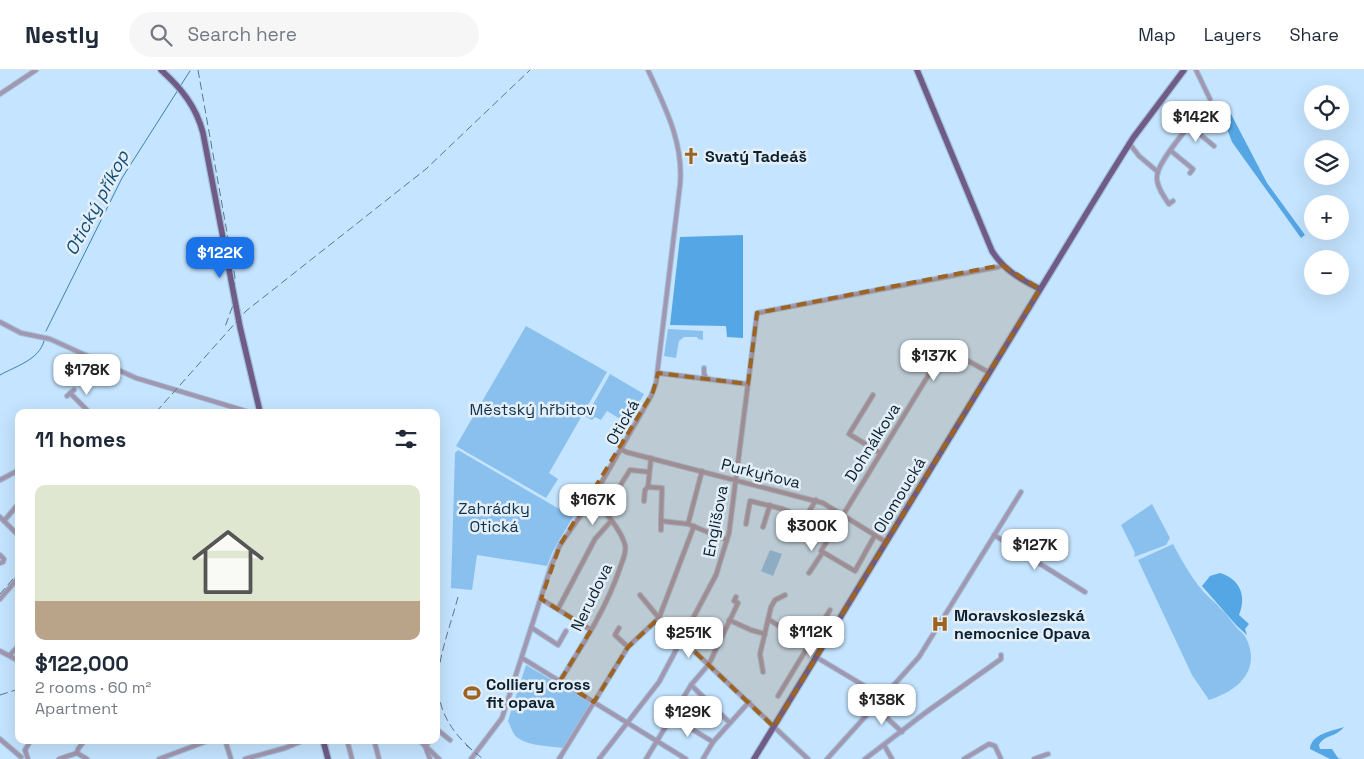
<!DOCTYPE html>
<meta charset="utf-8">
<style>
body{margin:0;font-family:"Space Grotesk",sans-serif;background:#f6f6f7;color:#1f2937;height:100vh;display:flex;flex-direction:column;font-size:19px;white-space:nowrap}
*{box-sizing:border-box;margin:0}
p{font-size:16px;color:#747a83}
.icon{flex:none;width:28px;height:28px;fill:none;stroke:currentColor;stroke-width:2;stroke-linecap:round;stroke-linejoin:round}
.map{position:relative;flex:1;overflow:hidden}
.drawer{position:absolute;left:15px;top:339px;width:425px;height:335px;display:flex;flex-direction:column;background:#fff;border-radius:10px;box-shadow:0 5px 20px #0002}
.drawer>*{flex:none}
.tools{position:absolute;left:1304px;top:15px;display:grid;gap:10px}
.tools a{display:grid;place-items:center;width:45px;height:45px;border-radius:50%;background:#fff;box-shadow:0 5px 20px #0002;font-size:25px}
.price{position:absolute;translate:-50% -42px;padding:0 11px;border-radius:10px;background:#fff;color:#222;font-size:16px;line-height:32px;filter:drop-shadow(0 1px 2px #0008)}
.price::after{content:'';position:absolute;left:50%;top:30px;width:15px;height:11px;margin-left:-8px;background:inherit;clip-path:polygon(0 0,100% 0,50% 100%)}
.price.active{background:#1a73e8;color:#fff}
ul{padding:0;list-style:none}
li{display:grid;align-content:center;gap:10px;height:265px;padding:0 20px}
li+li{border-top:1px solid #e0e1e3}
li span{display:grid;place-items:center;height:155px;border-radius:10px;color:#555}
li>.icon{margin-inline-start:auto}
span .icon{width:90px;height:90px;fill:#fffc;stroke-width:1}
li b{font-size:21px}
h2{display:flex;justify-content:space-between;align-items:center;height:60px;padding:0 20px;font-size:21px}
header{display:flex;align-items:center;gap:30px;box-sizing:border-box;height:70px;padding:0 25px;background:#fff;border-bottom:1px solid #e0e1e3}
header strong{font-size:24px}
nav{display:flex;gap:28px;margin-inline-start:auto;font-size:18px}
.search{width:350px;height:45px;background:#f6f6f7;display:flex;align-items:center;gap:12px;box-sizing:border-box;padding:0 18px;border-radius:28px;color:#747a83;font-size:19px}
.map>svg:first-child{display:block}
.green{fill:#8ac0ee}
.forest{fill:#55a6e5}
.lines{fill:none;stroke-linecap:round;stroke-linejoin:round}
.stream{stroke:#417fb1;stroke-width:1}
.minor-casing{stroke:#a3c1da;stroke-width:6}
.major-casing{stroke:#a3c1da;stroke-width:8}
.minor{stroke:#a297b0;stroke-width:4}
.major{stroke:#6f5b86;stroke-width:5.5}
.rail{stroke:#5d778b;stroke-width:1;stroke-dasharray:8 4;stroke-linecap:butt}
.marked{fill:#9d6322;fill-opacity:0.2;stroke:#9d6322;stroke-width:4;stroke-dasharray:10 6;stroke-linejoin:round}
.labels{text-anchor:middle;stroke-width:5;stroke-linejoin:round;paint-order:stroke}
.poi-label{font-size:16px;font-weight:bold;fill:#0b2030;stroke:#e3eef7;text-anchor:start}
.park-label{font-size:16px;fill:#10324c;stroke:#e3eef7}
.street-label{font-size:16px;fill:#0b2030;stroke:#e3eef7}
.water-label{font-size:18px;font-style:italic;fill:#0f4c75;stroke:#e3eef7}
</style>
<header>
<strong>Nestly</strong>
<div class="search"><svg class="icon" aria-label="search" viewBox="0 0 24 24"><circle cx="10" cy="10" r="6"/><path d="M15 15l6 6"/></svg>Search here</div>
<nav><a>Map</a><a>Layers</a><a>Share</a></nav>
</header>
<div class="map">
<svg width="1364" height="689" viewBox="0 0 1364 689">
<rect width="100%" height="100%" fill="#c4e4ff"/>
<!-- green -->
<g class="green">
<path d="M526,256L607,302L549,403L558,409L546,428L456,376Z"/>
<path d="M668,259L703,261V270L698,269L697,267H684L679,271L676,288L664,286Z"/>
<path d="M610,304L644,324L627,353L607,341L601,350L595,347L592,350L586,347Z"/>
<path d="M458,380L573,447L553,481L547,496L477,485L472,520L451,518L455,383Z"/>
<path d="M1152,434L1170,468L1166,475L1134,487L1135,483L1121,455Z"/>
<path d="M1173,474C1181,489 1191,507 1202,520C1208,527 1215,532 1221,539C1227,544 1231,551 1236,557C1239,560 1244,564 1246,568C1262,601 1237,621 1209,630L1192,605L1138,490Z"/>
<path d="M770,480L782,484L773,506L761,501Z"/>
<path d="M526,595L591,633L567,674L562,678C549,676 529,676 518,668C513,665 511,657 508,651Z"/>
</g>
<!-- forest -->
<g class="forest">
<path d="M1231,44L1267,113L1305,165L1301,168L1232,72L1226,56L1231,53L1229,45Z"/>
<path d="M743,165V268L727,267L726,256L670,255L680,167Z"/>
<path d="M1220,503C1240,509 1247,526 1239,545L1249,554L1245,559L1247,565L1237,556L1202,516L1210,506Z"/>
<path d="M1344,657C1335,668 1325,664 1319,675L1320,679H1332L1338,688L1341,689H1330L1310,679C1311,664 1332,661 1344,657Z"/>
</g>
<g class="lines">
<!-- stream -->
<g class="stream">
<path d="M181,15L190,1"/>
<path d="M46,261L122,108L178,20"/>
<path d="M0,305C16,296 39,290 44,271"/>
</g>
<!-- minor casing -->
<g class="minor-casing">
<g id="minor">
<path d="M1196,0L1210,29"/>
<path d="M0,24L36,0"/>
<path d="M1190,56L1214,76"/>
<path d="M1129,73L1139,86L1158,102"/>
<path d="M1171,81L1193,99L1190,103"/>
<path d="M1173,131L1169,134C1164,127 1156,116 1157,106C1158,90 1195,49 1206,36"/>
<path d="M0,252L21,263L50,269L136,308L249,342"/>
<path d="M704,298V304L707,309L748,314"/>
<path d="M658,303L707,309"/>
<path d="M70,323L89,342"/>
<path d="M873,325L849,364L880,383"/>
<path d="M67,326L74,320"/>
<path d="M621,379L626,382L823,433L886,472"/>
<path d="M651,388L648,417L662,418L661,451"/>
<path d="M0,410L19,400"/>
<path d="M618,419L630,400L649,402"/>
<path d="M644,431L645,420L648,417"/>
<path d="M0,447L19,466"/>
<path d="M783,449L788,441"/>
<path d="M4,451L19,433"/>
<path d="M688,454L702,401"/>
<path d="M746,454L750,431L783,439L805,449"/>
<path d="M763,457L770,435"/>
<path d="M661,460V451L688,454L727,470"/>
<path d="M796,463L816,430"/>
<path d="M875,465L855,501L821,481L942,283L946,281H950L990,303"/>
<path d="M994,465L1085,522"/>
<path d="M0,485L4,489L3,492L0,493"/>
<path d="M809,503L823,482"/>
<path d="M640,525L659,548L808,689"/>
<path d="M0,529L19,507"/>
<path d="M541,529L591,560"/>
<path d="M558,539L595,469L611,451"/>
<path d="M768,549L790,563L807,577"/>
<path d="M729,550L751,560L765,564"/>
<path d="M532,558L558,575L566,561"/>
<path d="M619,558L615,565L628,577"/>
<path d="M0,581L19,591"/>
<path d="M10,585L19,575"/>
<path d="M816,587L883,627"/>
<path d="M522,588L686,689"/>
<path d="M763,602L760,584L771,537L775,530L785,525"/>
<path d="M560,611C583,574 606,539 620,498C622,491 627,483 625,475C621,460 607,445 598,433L592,429"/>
<path d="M691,615L730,653"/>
<path d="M778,626L830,540"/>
<path d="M874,636L902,662"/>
<path d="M672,647L713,672"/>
<path d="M436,664L439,661L450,670"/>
<path d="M0,669L21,687"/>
<path d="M225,670L231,689"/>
<path d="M347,670L352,689"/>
<path d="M374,670L379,689"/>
<path d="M419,670L439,689"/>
<path d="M884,675L892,689"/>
<path d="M77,683L78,679L85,670"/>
<path d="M28,689L25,680L31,670"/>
<path d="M59,689L77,683L87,689"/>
<path d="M159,689L210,670"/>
<path d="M245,689L285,678L305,670"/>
<path d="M430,689L425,676L431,670"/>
<path d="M471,689L502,648L551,496L560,475L592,429L651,326L656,313L680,115C684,73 665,37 648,0"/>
<path d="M559,689L628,577L659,548L694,456"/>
<path d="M599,689L659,612L716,505L729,463L757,243L998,197L1002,195"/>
<path d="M646,689L691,615L709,594L738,533L734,531L736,527"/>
<path d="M703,689L713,672L749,632"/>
<path d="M827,689L919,587L1021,422"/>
<path d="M865,689L925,643L1001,589V585"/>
<path d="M964,689L989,674L995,676L1001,689"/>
<path d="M1034,689L1048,684"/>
</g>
</g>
<!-- major casing -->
<g class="major-casing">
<g id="major">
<path d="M161,0C181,18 196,36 203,63L240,257L260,342"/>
<path d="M917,0L992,181C1004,200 1020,209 1040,219"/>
<path d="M323,670L328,689"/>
<path d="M754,689L1108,108L1133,68L1184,0"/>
</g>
</g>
<!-- minor -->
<use href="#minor" class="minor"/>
<!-- major -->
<use href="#major" class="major"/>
<!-- rail -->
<g class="rail">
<path d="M198,0L235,207L233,235L225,257"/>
<path d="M156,342L246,241L426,99L530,0"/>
<path d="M0,524L19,502"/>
<path d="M458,527C442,587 417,630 471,679"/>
<path d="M0,625L19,619"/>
<path d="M466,675L483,689"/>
</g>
</g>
<!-- marked area -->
<path class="marked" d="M1002,195L1040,219L774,657L659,548L628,577L594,632L560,611L591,560L541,529L560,475L653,322L658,303L748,314L757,243Z"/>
<!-- icons -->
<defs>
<g id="church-bare" transform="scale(1.35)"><path d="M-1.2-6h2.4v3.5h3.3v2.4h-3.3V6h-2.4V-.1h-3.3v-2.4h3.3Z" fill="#9d6322" stroke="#e3eef7" stroke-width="2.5" paint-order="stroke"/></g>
<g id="hospital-bare" transform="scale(1.35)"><path d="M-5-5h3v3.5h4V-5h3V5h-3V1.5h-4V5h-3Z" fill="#9d6322" stroke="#e3eef7" stroke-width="2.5" paint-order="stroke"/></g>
<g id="stadium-bare" transform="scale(1.35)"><path d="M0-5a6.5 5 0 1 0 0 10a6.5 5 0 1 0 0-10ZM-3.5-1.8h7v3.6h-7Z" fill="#9d6322" stroke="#e3eef7" stroke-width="2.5" paint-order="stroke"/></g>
</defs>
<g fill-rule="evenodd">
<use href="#church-bare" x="691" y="86"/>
<use href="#hospital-bare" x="940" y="554"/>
<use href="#stadium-bare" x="472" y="623"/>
</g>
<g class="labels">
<!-- poi labels -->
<g class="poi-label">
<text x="705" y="92">Svatý Tadeáš</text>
<text x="954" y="551">Moravskoslezská<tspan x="954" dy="18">nemocnice Opava</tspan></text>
<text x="486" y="620">Colliery cross<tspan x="486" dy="18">fit opava</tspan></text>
</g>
<!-- park labels -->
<g class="park-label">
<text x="532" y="345">Městský hřbitov</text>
<text x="494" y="444">Zahrádky<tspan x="494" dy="18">Otická</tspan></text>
</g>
<!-- street labels -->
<g class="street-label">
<text transform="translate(622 352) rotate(-60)" y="6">Otická</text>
<text transform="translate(872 372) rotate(-58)" y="6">Dohnálkova</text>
<text transform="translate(761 403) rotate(14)" y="6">Purkyňova</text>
<text transform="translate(899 425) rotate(-59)" y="6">Olomoucká</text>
<text transform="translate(715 451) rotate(-79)" y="6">Englišova</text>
<text transform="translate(591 527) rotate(-64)" y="6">Nerudova</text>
</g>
<!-- water labels -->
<g class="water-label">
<text transform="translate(97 133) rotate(-62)" y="6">Otický příkop</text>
</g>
</g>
</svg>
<div class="tools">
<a><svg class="icon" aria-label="locate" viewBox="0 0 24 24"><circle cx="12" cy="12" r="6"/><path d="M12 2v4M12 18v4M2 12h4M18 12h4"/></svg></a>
<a><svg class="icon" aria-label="layers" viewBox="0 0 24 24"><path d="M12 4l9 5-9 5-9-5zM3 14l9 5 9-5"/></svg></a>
<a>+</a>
<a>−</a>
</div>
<b class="price" style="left:1196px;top:73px">$142K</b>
<b class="price active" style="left:220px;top:209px">$122K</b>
<b class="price" style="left:934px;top:312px">$137K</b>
<b class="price" style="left:87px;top:326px">$178K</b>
<b class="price" style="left:593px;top:456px">$167K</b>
<b class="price" style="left:812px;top:482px">$300K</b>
<b class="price" style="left:1035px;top:501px">$127K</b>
<b class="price" style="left:811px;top:588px">$112K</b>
<b class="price" style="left:689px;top:589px">$251K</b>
<b class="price" style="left:882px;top:656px">$138K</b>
<b class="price" style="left:688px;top:668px">$129K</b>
<section class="drawer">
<h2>11 homes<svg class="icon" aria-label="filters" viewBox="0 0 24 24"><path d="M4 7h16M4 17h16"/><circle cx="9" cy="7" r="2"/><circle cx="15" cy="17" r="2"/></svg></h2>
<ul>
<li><span style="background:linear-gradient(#dfe7d0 75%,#b9a48a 0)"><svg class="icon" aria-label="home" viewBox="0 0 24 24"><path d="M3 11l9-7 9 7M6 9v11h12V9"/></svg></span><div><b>$122,000</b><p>2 rooms · 60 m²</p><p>Apartment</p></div></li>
</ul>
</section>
</div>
